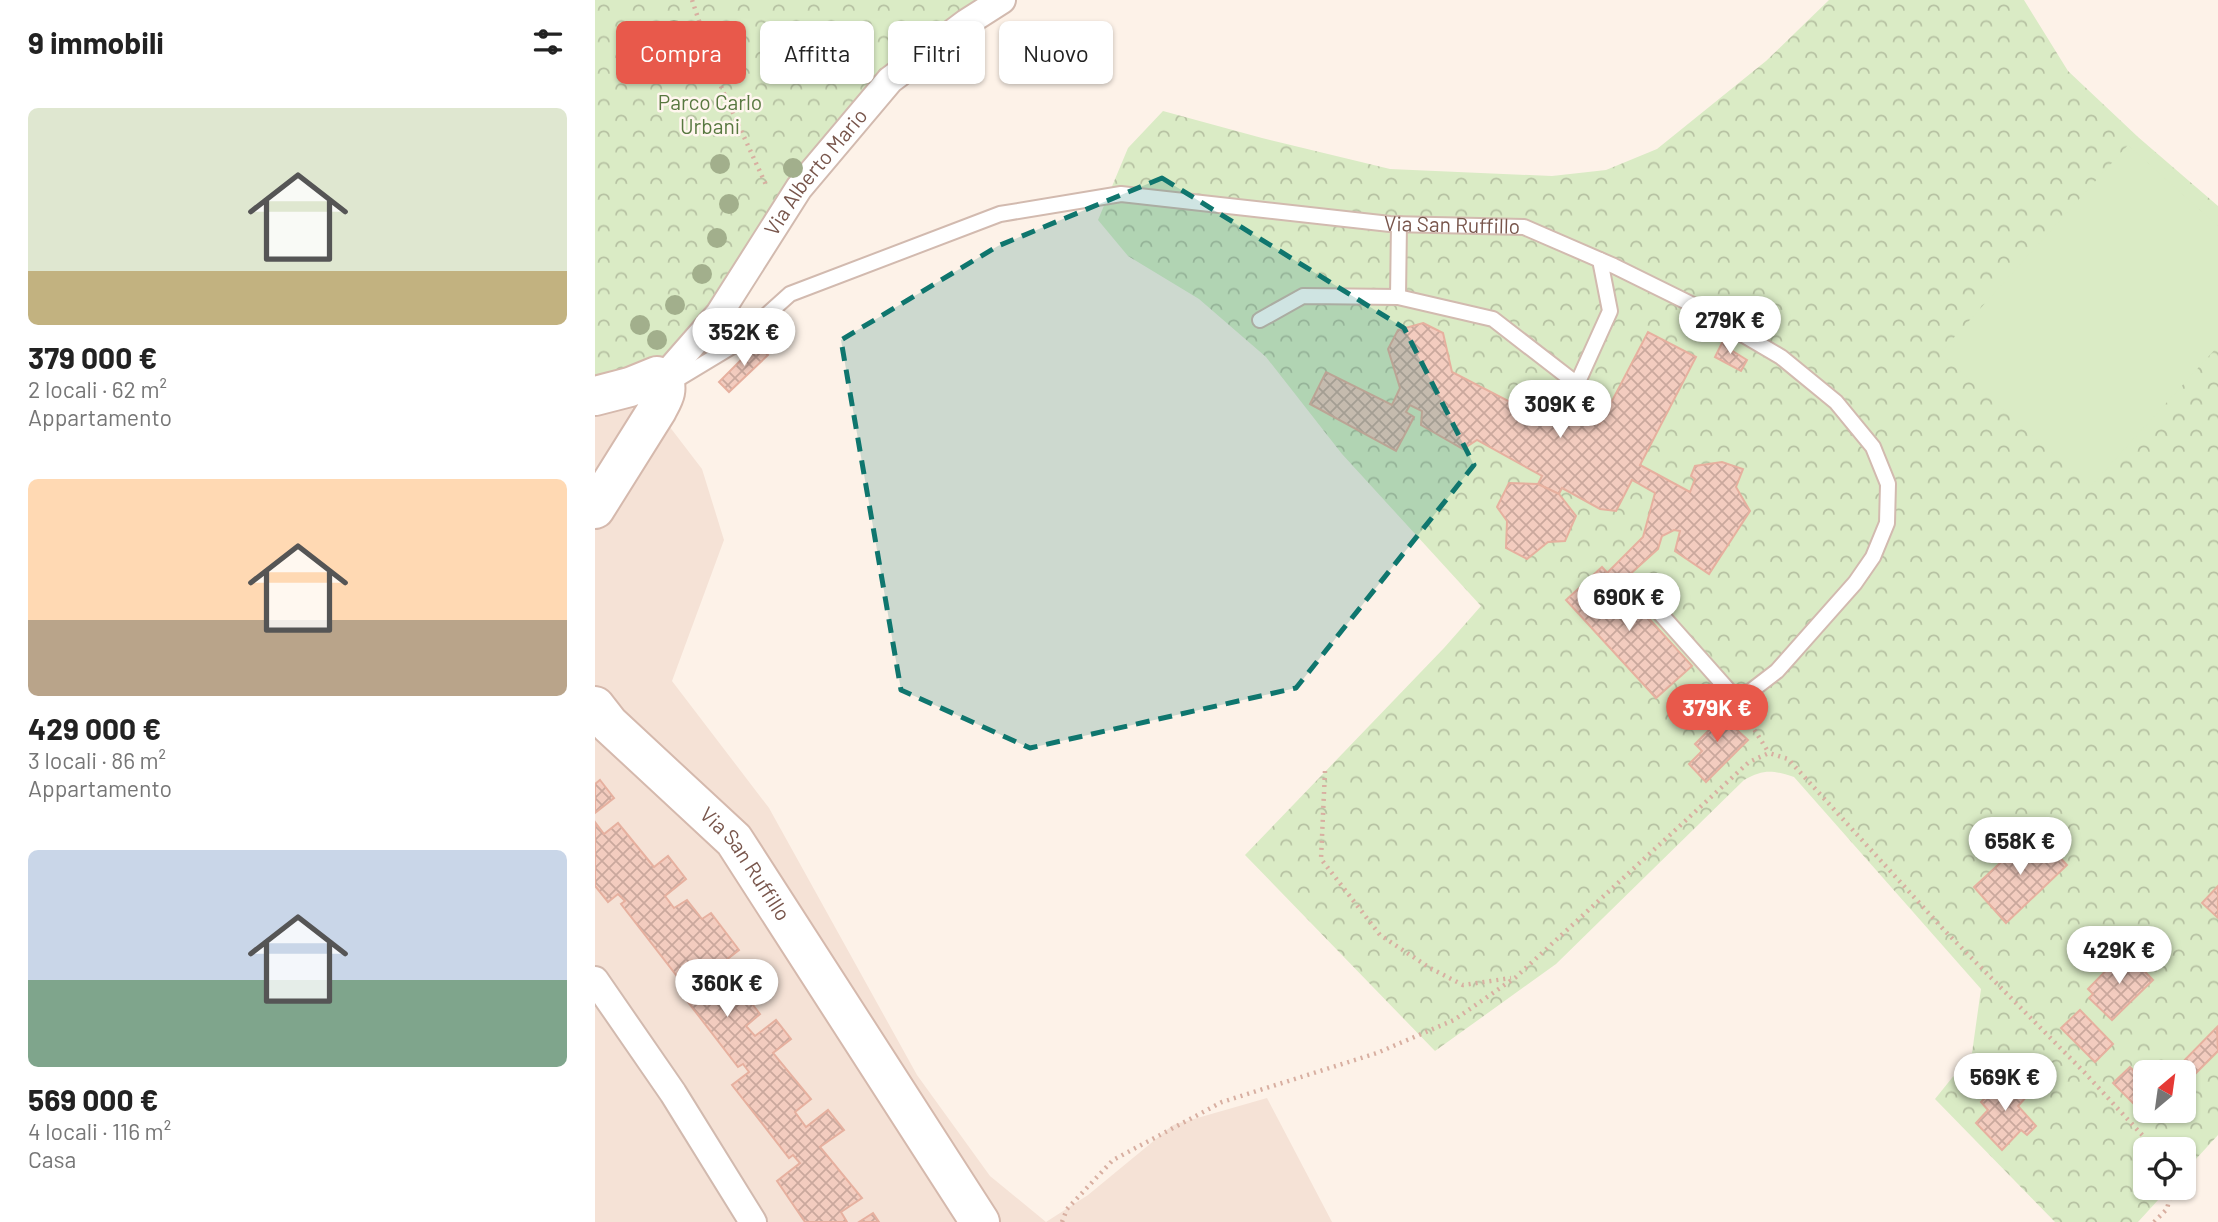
<!DOCTYPE html>
<html lang="it">
<meta charset="utf-8">
<style>
body{margin:0;font-family:Barlow,sans-serif;background:#f2f2f2;color:#222;height:100vh;display:flex;flex-direction:column;font-size:26px;white-space:nowrap}
*{box-sizing:border-box;margin:0}
p{font-size:23px;color:#767676}
.icon{flex:none;width:38px;height:38px;fill:none;stroke:currentColor;stroke-width:2;stroke-linecap:round;stroke-linejoin:round}
.map{position:relative;flex:1;overflow:hidden}
.panel{display:flex;flex-direction:column;background:#fff;width:595px}
.panel>*{flex:none}
.banner{position:absolute;left:21px;top:21px;width:665px;height:63px;display:flex;gap:14px}
.needle{width:46px;rotate:29deg}
.tools{position:absolute;left:1538px;top:1060px;display:grid;gap:14px}
.tools a{display:grid;place-items:center;width:63px;height:63px;border-radius:10px;background:#fff;box-shadow:0 2px 5px #0004;font-size:35px}
.price{position:absolute;translate:-50% -60px;padding:0 16px;border-radius:24px;background:#fff;color:#222;font-size:23px;line-height:46px;filter:drop-shadow(0 2px 4px #0008)}
.price::after{content:'';position:absolute;left:50%;top:42px;width:21px;height:16px;margin-left:-10px;background:inherit;clip-path:polygon(0 0,100% 0,50% 100%)}
.price.on{background:#e8594b;color:#fff}
ul{padding:0;list-style:none}
li{display:grid;align-content:center;gap:14px;height:371px;padding:0 28px}
li span{display:grid;place-items:center;height:217px;border-radius:10px;color:#555}
li>.icon{margin-inline-start:auto}
span .icon{width:126px;height:126px;fill:#fffc;stroke-width:1}
li b{font-size:30px}
h2{display:flex;justify-content:space-between;align-items:center;height:84px;padding:0 28px;font-size:30px}
.chip{padding:0 24px;border-radius:10px;background:#fff;box-shadow:0 2px 5px #0004;font-size:24px;line-height:63px}
.chip.on{background:#e8594b;color:#fff}
main{display:flex;flex:1;min-height:0}
.map>svg:first-child{display:block}
.residential{fill:#f5e2d6}
.park{fill:url(#park-crowns);fill-rule:evenodd}
.pitch{fill:#daebc5}
.building{fill:url(#building-cross-hatch);stroke:#e6b09f;stroke-width:2}
.lines{fill:none;stroke-linecap:round;stroke-linejoin:round}
.lane-casing{stroke:#d2baaf;stroke-width:18}
.street-casing{stroke:#d2baaf;stroke-width:30}
.secondary-casing{stroke:#d5b9ad;stroke-width:42}
.path{stroke:#d8afa1;stroke-width:4.5;stroke-dasharray:2 5;stroke-linecap:butt}
.lane{stroke:#fff;stroke-width:14}
.street{stroke:#fff;stroke-width:26}
.secondary{stroke:#fff;stroke-width:38}
.tree{fill:#a2af8c}
.marked{fill:#0f766e;fill-opacity:0.2;stroke:#0f766e;stroke-width:5;stroke-dasharray:14 9;stroke-linejoin:round}
.labels{text-anchor:middle;stroke-width:5;stroke-linejoin:round;paint-order:stroke}
.park-label{font-size:21px;fill:#587840;stroke:#fff6ee}
.street-label{font-size:21px;fill:#78554b;stroke:#fff6ee}
</style>
<main>
<section class="panel">
<h2>9 immobili<svg class="icon" aria-label="filters" viewBox="0 0 24 24"><path d="M4 7h16M4 17h16"/><circle cx="9" cy="7" r="2"/><circle cx="15" cy="17" r="2"/></svg></h2>
<ul>
<li><span style="background:linear-gradient(#dfe7d0 75%,#c2b280 0)"><svg class="icon" aria-label="home" viewBox="0 0 24 24"><path d="M3 11l9-7 9 7M6 9v11h12V9"/></svg></span><div><b>379 000 €</b><p>2 locali · 62 m²</p><p>Appartamento</p></div></li>
<li><span style="background:linear-gradient(#ffd9b3 65%,#b9a48a 0)"><svg class="icon" aria-label="home" viewBox="0 0 24 24"><path d="M3 11l9-7 9 7M6 9v11h12V9"/></svg></span><div><b>429 000 €</b><p>3 locali · 86 m²</p><p>Appartamento</p></div></li>
<li><span style="background:linear-gradient(#c9d6e8 60%,#7fa58c 0)"><svg class="icon" aria-label="home" viewBox="0 0 24 24"><path d="M3 11l9-7 9 7M6 9v11h12V9"/></svg></span><div><b>569 000 €</b><p>4 locali · 116 m²</p><p>Casa</p></div></li>
</ul>
</section>
<div class="map">
<svg width="1623" height="1222" viewBox="0 0 1623 1222">
<defs>
<pattern id="park-crowns" width="20" height="18" patternUnits="userSpaceOnUse" patternTransform="scale(1.75)"><rect width="20" height="18" fill="#daebc5"/><path d="M2 6a3 3 0 1 1 6 0M12 15a3 3 0 1 1 6 0" fill="none" stroke="#b6c1a2"/></pattern>
<pattern id="building-cross-hatch" width="8" height="8" patternUnits="userSpaceOnUse" patternTransform="scale(1.75)"><rect width="8" height="8" fill="#f3ccbf"/><path d="M0 0l8 8M0 8l8-8" fill="none" stroke="#caa89d"/></pattern>
</defs>
<rect width="100%" height="100%" fill="#fdf2e8"/>
<!-- residential -->
<path class="residential" d="M0,393L28,397L71,422L107,469L129,540L77,681L174,808L322,1075L395,1176L451,1222L493,1195L578,1125L672,1098L737,1222H0Z"/>
<!-- park -->
<g class="park">
<path d="M0,0H407L296,80L99,358L0,385Z"/>
<path d="M1234,0H1429L1473,71L1543,137L1623,206V1135L1589,1172V1150H1550V1188H1574L1543,1222H1460L1340,1099L1377,1053L1386,989L1199,777C1177,770 1169,769 1149,780L961,964L840,1051L650,855L849,648L886,606L747,454L671,357L604,299L533,256L503,220L533,148L568,111L667,138L795,169L957,176L1011,170L1062,149L1171,61ZM1550,1073H1589V1111H1550Z"/>
</g>
<!-- pitch -->
<path class="pitch" d="M1533,145L1623,226V346L1495,487L1345,353Z"/>
<!-- building -->
<g class="building">
<path d="M828,323L848,333L857,372L954,422L964,403L1005,424L1053,332L1101,357L1045,465L1095,492L1100,479L1096,476L1100,466L1127,462L1148,469L1141,487L1155,511L1114,574L1080,551L1085,531L1079,530L1067,536L1063,549L1023,585L1012,573L1048,537L1060,493L1037,480L1021,511L1005,509L967,488L964,494L943,484L947,476L882,440L868,449L826,425L827,411L815,405L811,412L819,417L801,451L715,404L731,372L797,405L805,388L793,349L803,330Z"/>
<path d="M1129,339L1139,345L1136,350L1152,360L1146,371L1120,357Z"/>
<path d="M162,344L173,355L134,392L124,382Z"/>
<path d="M914,483L943,484L964,494L981,516L970,541L953,542L932,559L911,548L912,521L902,507Z"/>
<path d="M1007,567L1097,666L1061,698L971,600Z"/>
<path d="M1124,705L1145,726L1141,729L1153,740L1111,782L1094,764L1107,751L1100,744L1116,728L1109,721Z"/>
<path d="M5,780L19,798L0,813V784Z"/>
<path d="M0,822L9,834L23,823L59,867L73,856L91,879L70,896L79,908L92,900L107,919L116,913L144,950L126,964L165,1014L151,1026L160,1036L181,1020L196,1039L178,1053L216,1099L200,1112L211,1127L233,1110L249,1130L225,1147L267,1198L246,1212L252,1222H210L182,1181L205,1163L198,1155L194,1158L137,1085L154,1072L148,1064L143,1067L86,993L99,982L93,974L85,980L26,904L30,901L23,894L13,902L0,886Z"/>
<path d="M1440,831L1472,865L1411,923L1379,887Z"/>
<path d="M1623,886V918L1607,903Z"/>
<path d="M1530,951L1558,980L1517,1020L1494,998L1498,994L1493,989Z"/>
<path d="M1485,1010L1518,1044L1500,1062L1466,1028Z"/>
<path d="M1622,1027L1623,1051L1589,1085V1073H1577Z"/>
<path d="M1535,1067L1550,1083L1552,1111L1549,1114L1518,1083Z"/>
<path d="M1413,1074L1433,1095L1423,1106L1441,1126L1432,1135L1426,1130L1407,1150L1381,1123L1393,1110L1386,1102Z"/>
<path d="M278,1213L284,1222H264Z"/>
</g>
<g class="lines">
<!-- lane casing -->
<g class="lane-casing">
<g id="lane">
<path d="M803,297L898,319L982,384L1015,311L1005,260"/>
<path d="M665,320L708,296L803,297L804,224"/>
<path id="s1" d="M73,385L136,347L195,294L405,214L526,194L795,224L929,227L1019,266L1094,303L1186,357L1241,402L1278,447L1293,484L1292,523L1278,557L1260,583L1182,671L1143,701L1039,584"/>
</g>
</g>
<!-- street casing -->
<g class="street-casing">
<g id="street">
<path id="s2" d="M68,378L124,314L204,188L295,80L371,23L407,0"/>
<path d="M0,980L78,1093L158,1222"/>
</g>
</g>
<!-- secondary casing -->
<g class="secondary-casing">
<g id="secondary">
<path d="M0,396L35,387L62,376L68,378C74,391 68,398 62,410L0,509"/>
<path id="s3" d="M0,706L14,724L139,840L385,1222"/>
</g>
</g>
<!-- path -->
<g class="path">
<path d="M97,0L127,89L172,187"/>
<path d="M1152,718L1174,753"/>
<path d="M730,771L726,859L785,935L835,968L868,985L916,978"/>
<path d="M467,1222L472,1209L518,1160L627,1102L782,1053L859,1020L921,977L1154,762L1174,753L1193,759L1350,931L1489,1072L1561,1150"/>
<path d="M1559,1222L1572,1209L1577,1188"/>
</g>
<!-- lane -->
<use href="#lane" class="lane"/>
<!-- street -->
<use href="#street" class="street"/>
<!-- secondary -->
<use href="#secondary" class="secondary"/>
</g>
<!-- trees -->
<g class="tree">
<circle cx="79" cy="30" r="10"/>
<circle cx="94" cy="68" r="10"/>
<circle cx="125" cy="164" r="10"/>
<circle cx="198" cy="168" r="10"/>
<circle cx="134" cy="204" r="10"/>
<circle cx="122" cy="238" r="10"/>
<circle cx="107" cy="274" r="10"/>
<circle cx="80" cy="305" r="10"/>
<circle cx="45" cy="325" r="10"/>
<circle cx="62" cy="340" r="10"/>
</g>
<!-- marked area -->
<path class="marked" d="M567,178L809,328L879,465L701,688L435,748L306,690L246,340L403,246Z"/>
<g class="labels">
<!-- park labels -->
<g class="park-label">
<text x="115" y="110">Parco Carlo<tspan x="115" dy="24">Urbani</tspan></text>
</g>
<!-- street labels -->
<g class="street-label">
<text dy="7" stroke="none"><textPath href="#s2" startOffset="257">Via Alberto Mario</textPath></text>
<text dy="7" stroke="none"><textPath href="#s1" startOffset="833">Via San Ruffillo</textPath></text>
<text dy="7" stroke="none"><textPath href="#s3" startOffset="219">Via San Ruffillo</textPath></text>
</g>
</g>
</svg>
<div class="tools">
<a><svg class="needle" viewBox="-14 -14 28 28"><path d="M0-13l5 13h-10z" fill="#e53935"/><path d="M0 13l5-13h-10z" fill="#767676"/></svg></a>
<a><svg class="icon" aria-label="locate" viewBox="0 0 24 24"><circle cx="12" cy="12" r="6"/><path d="M12 2v4M12 18v4M2 12h4M18 12h4"/></svg></a>
</div>
<b class="price" style="left:1135px;top:356px">279K €</b>
<b class="price" style="left:149px;top:368px">352K €</b>
<b class="price" style="left:965px;top:440px">309K €</b>
<b class="price" style="left:1034px;top:633px">690K €</b>
<b class="price on" style="left:1122px;top:744px">379K €</b>
<b class="price" style="left:1425px;top:877px">658K €</b>
<b class="price" style="left:1524px;top:986px">429K €</b>
<b class="price" style="left:132px;top:1019px">360K €</b>
<b class="price" style="left:1410px;top:1113px">569K €</b>
<div class="banner">
<a class="chip on">Compra</a>
<a class="chip">Affitta</a>
<a class="chip">Filtri</a>
<a class="chip">Nuovo</a>
</div>
</div>
</main>
